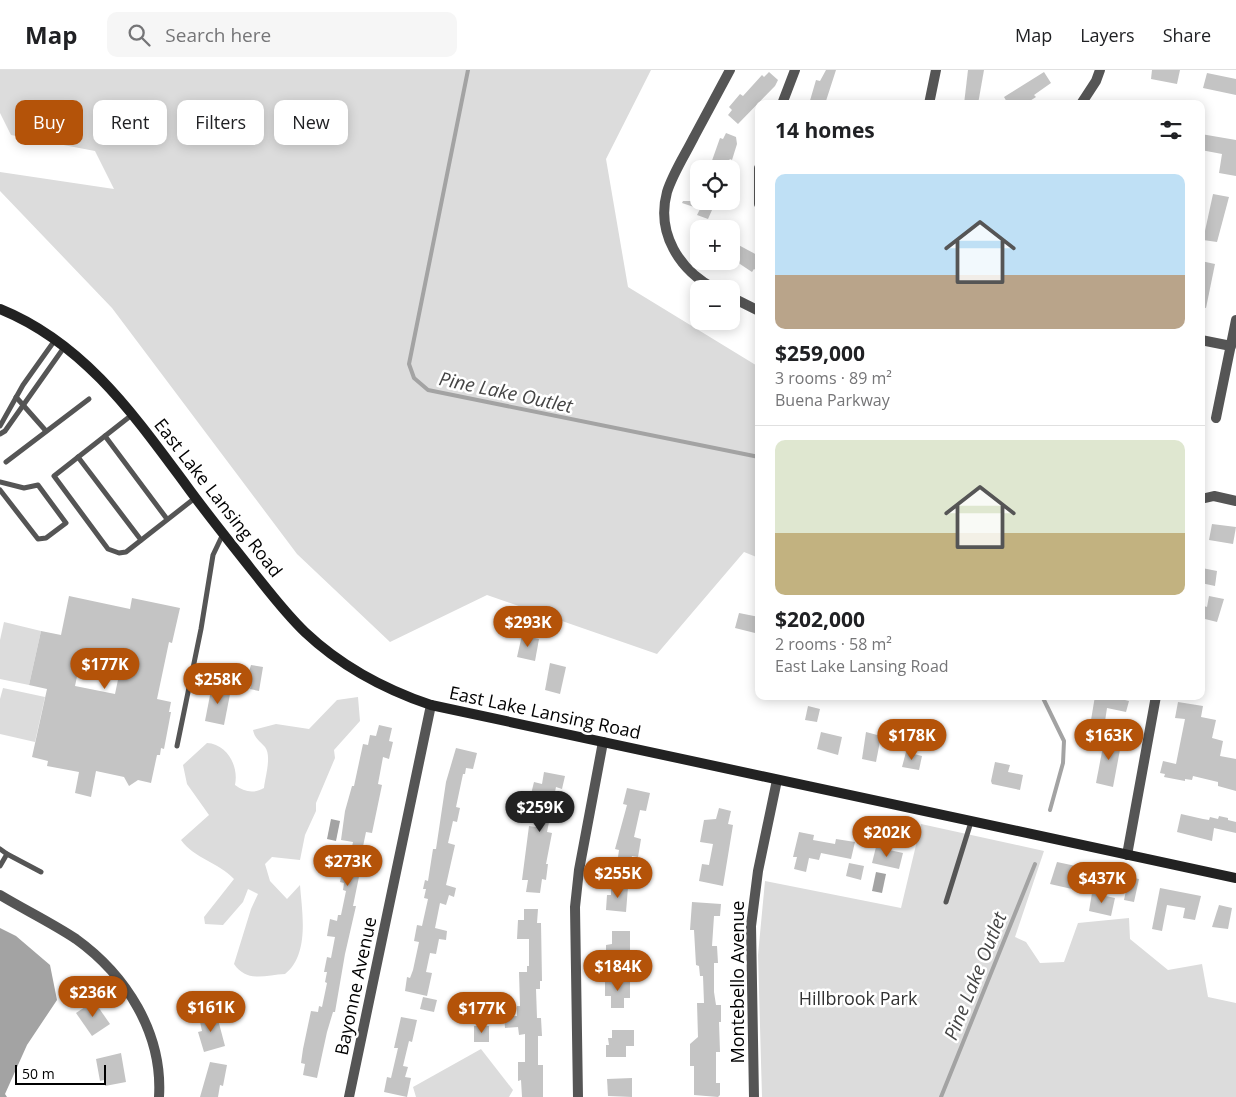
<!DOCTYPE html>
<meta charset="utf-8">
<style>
body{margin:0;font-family:"Open Sans",sans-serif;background:#f6f6f6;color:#202124;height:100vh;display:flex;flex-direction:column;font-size:19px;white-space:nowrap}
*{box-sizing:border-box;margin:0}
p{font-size:16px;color:#757577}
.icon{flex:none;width:28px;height:28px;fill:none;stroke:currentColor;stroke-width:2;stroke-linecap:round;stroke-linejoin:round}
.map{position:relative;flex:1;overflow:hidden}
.sheet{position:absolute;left:755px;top:30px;width:450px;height:600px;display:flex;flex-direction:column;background:#fff;border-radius:10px;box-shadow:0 2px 12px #0003}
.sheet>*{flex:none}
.top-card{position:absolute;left:15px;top:30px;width:475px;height:45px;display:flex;gap:10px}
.controls{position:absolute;left:690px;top:90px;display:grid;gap:10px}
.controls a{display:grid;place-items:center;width:50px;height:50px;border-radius:10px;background:#fff;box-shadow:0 2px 12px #0003;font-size:25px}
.scale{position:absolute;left:15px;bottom:12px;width:91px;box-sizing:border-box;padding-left:5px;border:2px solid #000;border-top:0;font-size:14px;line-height:18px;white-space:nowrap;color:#000;-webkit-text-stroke:4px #fff;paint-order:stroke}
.price{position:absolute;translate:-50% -42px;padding:0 11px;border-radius:18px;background:#b45309;color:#fff;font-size:16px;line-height:32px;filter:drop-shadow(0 1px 2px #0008)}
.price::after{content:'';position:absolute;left:50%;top:30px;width:15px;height:11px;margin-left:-8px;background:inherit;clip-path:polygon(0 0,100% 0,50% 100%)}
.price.current{background:#222;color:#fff}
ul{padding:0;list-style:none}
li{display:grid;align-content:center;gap:10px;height:265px;padding:0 20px}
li+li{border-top:1px solid #e0e0e0}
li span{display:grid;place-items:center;height:155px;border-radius:10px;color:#555}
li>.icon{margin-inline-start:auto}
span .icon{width:90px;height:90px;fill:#fffc;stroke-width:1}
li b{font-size:21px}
h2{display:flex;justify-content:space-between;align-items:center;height:60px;padding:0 20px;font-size:21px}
.pill{padding:0 18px;border-radius:10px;background:#fff;box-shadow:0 2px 12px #0003;font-size:18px;line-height:45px}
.pill.current{background:#b45309;color:#fff}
header{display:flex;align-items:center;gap:30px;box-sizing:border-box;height:70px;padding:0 25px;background:#fff;border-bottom:1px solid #e0e0e0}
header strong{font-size:24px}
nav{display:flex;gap:28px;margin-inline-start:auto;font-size:18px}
.search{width:350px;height:45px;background:#f6f6f6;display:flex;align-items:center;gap:12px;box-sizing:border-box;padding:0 18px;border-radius:10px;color:#757577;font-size:19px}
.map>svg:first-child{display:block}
.green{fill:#dcdcdc}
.water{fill:#a3a3a3}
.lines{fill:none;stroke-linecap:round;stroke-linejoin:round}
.stream{stroke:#a3a3a3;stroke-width:4}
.building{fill:#c4c4c4;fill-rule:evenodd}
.lane{stroke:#555;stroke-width:5}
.street{stroke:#555;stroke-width:10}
.secondary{stroke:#222;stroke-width:10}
.labels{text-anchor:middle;stroke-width:5;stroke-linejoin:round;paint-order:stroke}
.street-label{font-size:18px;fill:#000;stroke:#fff}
.park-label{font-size:18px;fill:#333;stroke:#fff}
.water-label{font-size:19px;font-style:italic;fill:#444;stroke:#fff}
</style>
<header>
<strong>Map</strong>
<div class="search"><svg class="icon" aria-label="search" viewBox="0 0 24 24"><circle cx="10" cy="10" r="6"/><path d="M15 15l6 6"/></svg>Search here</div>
<nav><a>Map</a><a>Layers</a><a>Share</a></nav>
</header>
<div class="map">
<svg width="1236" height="1027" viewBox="0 0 1236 1027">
<rect width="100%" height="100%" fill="#fff"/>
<!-- green -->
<g class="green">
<path d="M0,0H651L606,89L628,217L759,297V488L744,482L657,584L487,525L390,572L297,484L112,238L0,121V102L114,119L95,81L11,65L0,43Z"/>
<path d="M4,552L41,561L29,615L0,609V570Z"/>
<path d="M3,618L45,627L35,672L0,664V629Z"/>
<path d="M358,627L360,651L334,680L335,688L316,733V741L305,765L300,790L272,787L265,794L270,811L287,829L300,815C302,842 310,884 285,904C265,905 247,913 234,894L251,839L258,824L248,819L243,832L223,855L205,854L204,847L234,809C218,792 195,789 181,770L209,745L187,714L183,695L207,673C227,674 239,696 235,715C244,722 254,724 264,718C265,707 272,686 265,677C259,670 255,669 253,660L276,654L309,659L337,630Z"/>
<path d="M921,754L1044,781L1015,867L1026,872L1040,893L1064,892L1078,853L1129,848L1130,869L1168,900L1202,894L1208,927L1236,933V1027H762L758,885L765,811L901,838Z"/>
<path d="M481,979L513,1020L509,1027H416L413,1017Z"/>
</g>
<!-- water -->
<g class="water">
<path d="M331,749L340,751L336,771L327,769Z"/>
<path d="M876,802L886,804L882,823L872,821Z"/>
<path d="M0,858L16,866L50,895L57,930L27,975L5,1024L7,1027H0Z"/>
</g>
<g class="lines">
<!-- stream -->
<g class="stream">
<path d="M468,0L409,294L414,308L428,320L759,387"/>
<path d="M1042,626L1064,671L1063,693L1050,740"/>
<path d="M941,1027L1035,794"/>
</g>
</g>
<!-- building -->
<g class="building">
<path d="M826,0H836L825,34H809L816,10L820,11Z"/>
<path d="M968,0H984L978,34H964Z"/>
<path d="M1152,0H1180L1177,14L1151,9Z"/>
<path d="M769,2L778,10L775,16L738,54L728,45L732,40L729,37L740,24L743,26L762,5L764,7Z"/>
<path d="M1044,2L1051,13L1034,25L1036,27L1025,34H1008L1004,27Z"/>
<path d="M1207,3L1236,9V25L1203,18Z"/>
<path d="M726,63L736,67L737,74L732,90L730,89L723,99H709L720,68L723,69Z"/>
<path d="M1201,64L1236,70V106L1219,103L1222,84L1201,80Z"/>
<path d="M1213,124L1229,127L1217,172L1203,170Z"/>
<path d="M683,131H716L708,149L697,145L700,139L682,133Z"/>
<path d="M731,171L759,186V202L754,199L752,202L731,188Z"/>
<path d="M1201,191L1215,194L1206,238L1201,237Z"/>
<path d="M1212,454L1236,457L1233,474L1209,470Z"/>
<path d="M1202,498L1217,501L1215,516L1201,513Z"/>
<path d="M69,526L130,539L132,528L180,538L172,573L169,572L157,629L171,632L169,642H171L164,679L161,678L160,685H157L151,713L138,710L129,716L124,707L96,701L91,727L75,723L79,702L47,696L48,691L32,687L47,619L29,615L41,561L61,565ZM83,578L98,581L102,587L109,583L123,586L115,624L75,616Z"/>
<path d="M1209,526L1224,529L1217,552L1201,548V535L1207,537Z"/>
<path d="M739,543L759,547V564L735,558Z"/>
<path d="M522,565L539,569L535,591L517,587Z"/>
<path d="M550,593L566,597L560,624L545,620Z"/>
<path d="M251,595L263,597L259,621L250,619L251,615L245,614Z"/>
<path d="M212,615L231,619L224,655L205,651Z"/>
<path d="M1095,626H1126L1125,630L1129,631L1126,642L1107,638L1104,658L1090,656Z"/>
<path d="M1178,632L1203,636L1201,647L1216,650L1212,668L1223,671L1220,686L1236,689V721L1218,716V712L1193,706L1192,710L1185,709V711L1164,707L1165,704L1160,703L1163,691L1176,694L1185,649L1175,648Z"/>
<path d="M808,636L820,639L817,652L805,650Z"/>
<path d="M379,655L392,658L389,671L393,672L389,689L383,687L378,714L382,715L372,763L366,762L360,791L362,792L353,836H356L345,884L335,942H333L327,962L317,1008L303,1005L305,994L301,993L303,979L311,941L318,942L319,936L322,937L327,913L325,912L327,902H324L327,887L331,888L335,867L327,866L330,849L337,851L338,845H341L346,821L343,820L344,813L340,812L343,798L347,799L353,772L341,770L345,741L352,716H354L363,674L368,675L370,665L376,666Z"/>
<path d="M821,662L842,667L838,685L817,679Z"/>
<path d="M866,662L881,666L876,692L862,689Z"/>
<path d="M1105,666L1122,669L1113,717L1096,713Z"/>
<path d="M456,678L477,683L473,699L466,698L465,704H463L456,737L460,738L457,752L453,751L448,773L455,775L446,815L456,818L454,827L449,825L446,835L440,833L435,858L447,861L446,870L439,869L436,884L430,883L426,902L432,903L427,926L405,921L407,907L410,908L413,900L419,872L414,871L417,855L422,856L428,829L424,828L426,819H423L425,810L428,811L433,779H436L446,712Z"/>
<path d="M906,682L922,686L919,700L902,697Z"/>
<path d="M995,692L1010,695L1008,702L1023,705L1020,720L992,714L991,711Z"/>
<path d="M544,702L565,706L562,719L556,717L547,762L552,763L546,794H548L546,810L542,809L540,823L526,822L528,810H522L529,756L536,757L540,730L530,728L534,712L542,714Z"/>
<path d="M627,718L650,723L646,741L640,740L634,767L641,769L638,787L632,786L630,796L617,794L619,780L615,779L627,735L623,734Z"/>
<path d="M719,738L731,741L728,754L733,755L723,816L699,811L702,794L709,795L713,774L700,772L704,750L716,749Z"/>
<path d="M1181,744L1203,749L1209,750L1210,747L1218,749L1219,746L1228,748V750L1236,752V763L1214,758L1212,771L1177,762Z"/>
<path d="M799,762L814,765L813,770L835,774L836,769L855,772L851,789L821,783L819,790L809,788L806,802L794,799L797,787H793Z"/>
<path d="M876,777L903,783L899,799L872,793Z"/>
<path d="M1057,792L1090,799L1085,822L1050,814Z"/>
<path d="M849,793L864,796L861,810L846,806Z"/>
<path d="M1129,807L1139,809L1134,832L1124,830Z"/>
<path d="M611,816L628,817L626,842L606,840L607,825H611Z"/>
<path d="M1160,818L1201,826L1195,850L1183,848L1185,838L1167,835L1162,861L1152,859Z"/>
<path d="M1092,823L1115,828L1111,846L1089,841Z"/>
<path d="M692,832L721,834L720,846H714L712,876H717L718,893H714V922L716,935H721V952H719L720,982H716V1013H720V1025L718,1027L694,1025V996H690V974L698,967L697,933H704L703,906H700L699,896L696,895L694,860H690Z"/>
<path d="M1219,835L1232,838L1228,859L1212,857Z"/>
<path d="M524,839H538L537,853H541L542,911H540V919H536L537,948H541L542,966H538V995H543V1027H522L521,1010L518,1011V992H525V964L519,965L518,957L505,958L504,946H517V936H520L519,902H527V896H529V869H517L518,850H524Z"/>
<path d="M612,861H630V890H606V875L612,874Z"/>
<path d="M605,910H630V928H624V938H611V926H605Z"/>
<path d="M423,927L437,930L434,942L420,939Z"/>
<path d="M94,931L110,954L92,966L76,943Z"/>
<path d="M216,942L225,976L204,982L198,962L202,961L199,947Z"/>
<path d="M401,947L417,950L412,972L409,971L403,996L408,997L405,1007L411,1008L407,1027L384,1022L387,1007L391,1008L398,978H394Z"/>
<rect x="474" y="956" width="15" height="16"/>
<path d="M612,960H634V976H626V987H606V975H609L608,968H612Z"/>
<path d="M121,983L126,1012L105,1016L104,1010L100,1011L96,989Z"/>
<path d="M210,992L227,995L223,1016L220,1015L218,1027H200Z"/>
<path d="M632,1008V1027L608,1026L607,1009Z"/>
</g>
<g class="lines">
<!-- lane -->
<g class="lane">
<path d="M16,327L46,361"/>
<path d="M133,344L54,406L108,479L119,483L126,482L195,428"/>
<path d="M0,356L23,315L55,270"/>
<path d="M0,364L5,361L65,276"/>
<path d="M105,366L167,449"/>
<path d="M78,387L141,470"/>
<path d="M6,392L89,329"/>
<path d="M0,412L24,418L38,415L66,453L46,468L38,469L0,420"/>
<path d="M177,676L201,559L213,485L223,464"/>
<path d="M0,779L7,784L0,796"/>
<path d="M7,784L41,802"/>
<path d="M946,832L971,752"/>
</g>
<!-- street -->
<g class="street">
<path d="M782,34L795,0"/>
<path d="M929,34L936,0"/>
<path d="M1081,34L1096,11L1100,0"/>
<path d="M759,98V134"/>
<path d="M715,219C679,200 656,163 667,122C673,103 685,85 694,67C706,45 718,22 730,0"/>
<path d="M731,227L759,241"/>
<path d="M1201,270L1231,276"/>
<path d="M1216,348L1236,250"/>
<path d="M1201,429L1214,426L1236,431"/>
<path d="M1127,785L1156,626"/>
<path d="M0,825C25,840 52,853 76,869C126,905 163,963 159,1027"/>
<path d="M349,1027L431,635"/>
<path d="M578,1027L575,837L579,800L603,672"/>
<path d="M754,1027L751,856L758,801L777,710"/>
</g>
<!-- secondary -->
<path class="secondary" d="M0,239C84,273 134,345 186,415C207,444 229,471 251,499C268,520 285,543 305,562C342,597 384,619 431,635L1236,808"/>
</g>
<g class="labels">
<!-- street labels -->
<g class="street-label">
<text transform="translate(218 428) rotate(52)" y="6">East Lake Lansing Road</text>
<text transform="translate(545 643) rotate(12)" y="6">East Lake Lansing Road</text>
<text transform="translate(738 912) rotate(-90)" y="6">Montebello Avenue</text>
<text transform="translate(356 916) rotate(-78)" y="6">Bayonne Avenue</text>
</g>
<!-- park labels -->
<g class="park-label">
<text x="858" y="935">Hillbrook Park</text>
</g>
<!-- water labels -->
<g class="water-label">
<text transform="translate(506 322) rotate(12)" y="7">Pine Lake Outlet</text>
<text transform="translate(975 906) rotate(-68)" y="7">Pine Lake Outlet</text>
</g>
</g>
</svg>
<div class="controls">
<a><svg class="icon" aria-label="locate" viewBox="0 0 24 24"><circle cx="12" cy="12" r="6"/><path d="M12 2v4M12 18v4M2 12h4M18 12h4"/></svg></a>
<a>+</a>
<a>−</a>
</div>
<div class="scale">50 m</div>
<b class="price" style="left:528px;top:578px">$293K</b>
<b class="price" style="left:105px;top:620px">$177K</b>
<b class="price" style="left:218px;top:635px">$258K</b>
<b class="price" style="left:912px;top:691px">$178K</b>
<b class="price" style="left:1109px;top:691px">$163K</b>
<b class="price current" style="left:540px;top:763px">$259K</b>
<b class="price" style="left:887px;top:788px">$202K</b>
<b class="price" style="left:348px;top:817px">$273K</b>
<b class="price" style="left:618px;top:829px">$255K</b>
<b class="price" style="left:1102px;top:834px">$437K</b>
<b class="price" style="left:618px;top:922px">$184K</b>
<b class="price" style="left:93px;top:948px">$236K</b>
<b class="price" style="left:211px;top:963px">$161K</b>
<b class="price" style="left:482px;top:964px">$177K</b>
<div class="top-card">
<a class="pill current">Buy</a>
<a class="pill">Rent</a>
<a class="pill">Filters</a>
<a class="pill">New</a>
</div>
<section class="sheet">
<h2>14 homes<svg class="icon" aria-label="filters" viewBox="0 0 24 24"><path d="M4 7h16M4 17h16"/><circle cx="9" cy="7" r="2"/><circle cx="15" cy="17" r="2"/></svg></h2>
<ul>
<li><span style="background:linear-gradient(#bfe0f5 65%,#b9a48a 0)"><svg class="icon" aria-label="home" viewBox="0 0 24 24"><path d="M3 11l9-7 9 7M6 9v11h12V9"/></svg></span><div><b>$259,000</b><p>3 rooms · 89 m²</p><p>Buena Parkway</p></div></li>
<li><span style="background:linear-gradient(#dfe7d0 60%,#c2b280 0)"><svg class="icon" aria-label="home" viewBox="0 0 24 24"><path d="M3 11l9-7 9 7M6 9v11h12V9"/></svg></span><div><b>$202,000</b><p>2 rooms · 58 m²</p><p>East Lake Lansing Road</p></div></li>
</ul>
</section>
</div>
